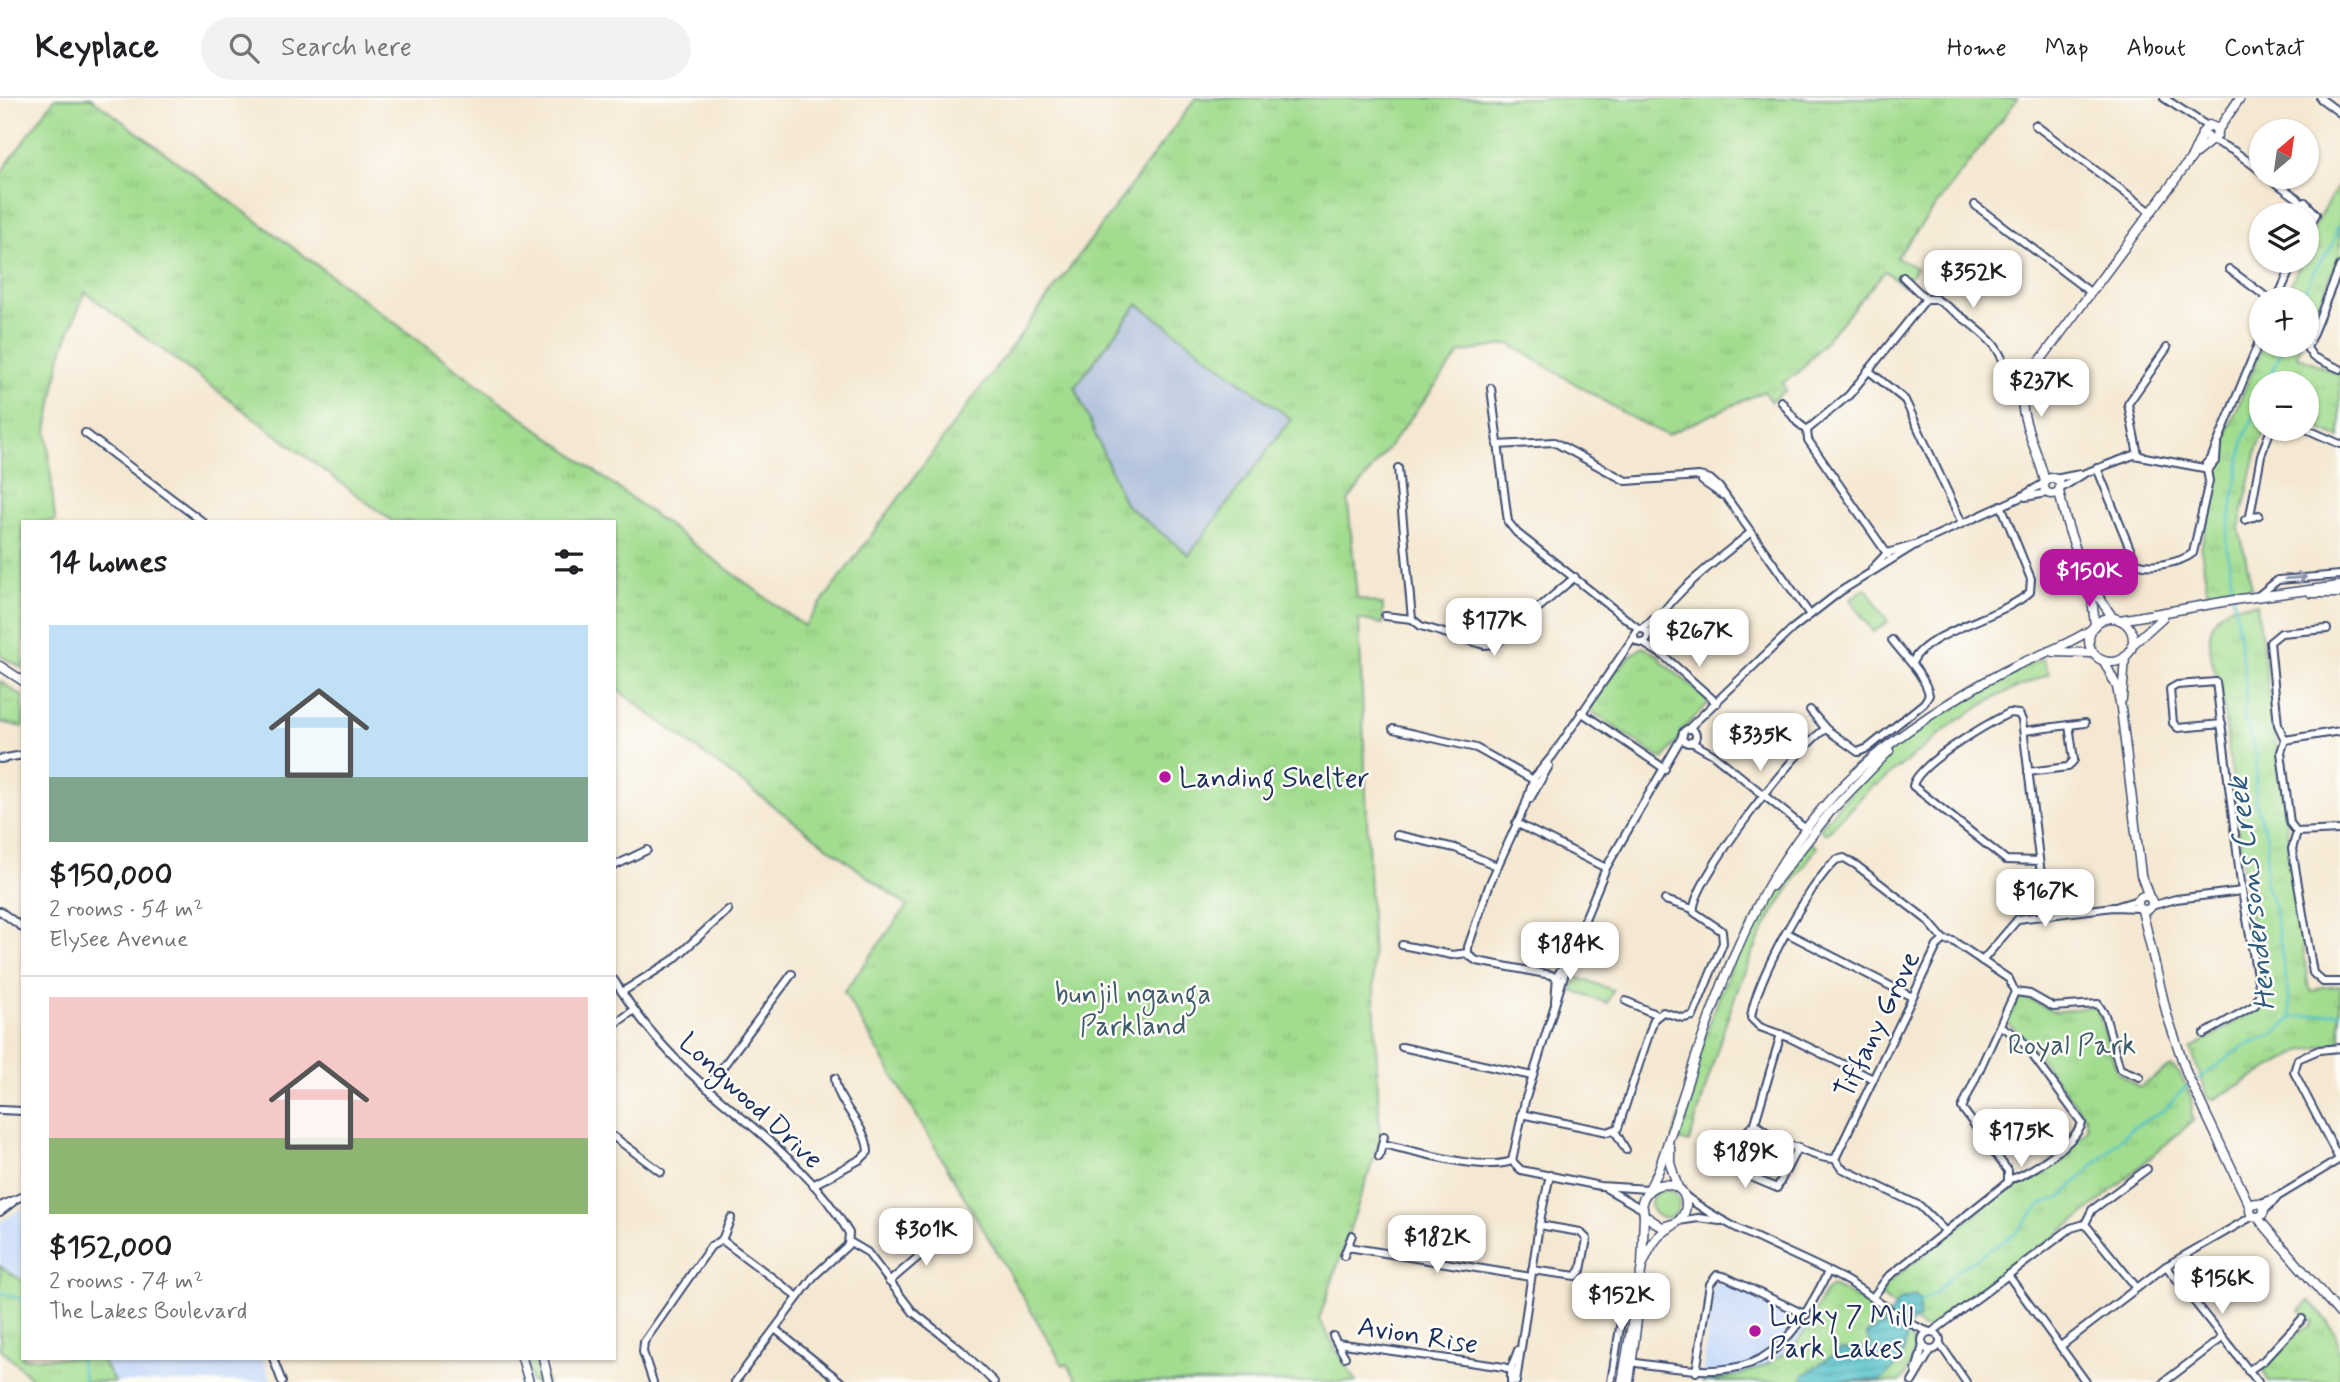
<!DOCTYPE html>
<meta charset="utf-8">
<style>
body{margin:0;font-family:Mynerve,sans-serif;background:#f2f2f2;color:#202124;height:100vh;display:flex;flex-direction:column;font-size:26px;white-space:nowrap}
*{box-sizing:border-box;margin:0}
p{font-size:23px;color:#757577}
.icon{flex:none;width:38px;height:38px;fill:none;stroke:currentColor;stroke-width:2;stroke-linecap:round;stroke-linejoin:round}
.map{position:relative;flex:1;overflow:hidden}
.sheet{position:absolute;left:21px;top:422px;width:595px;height:840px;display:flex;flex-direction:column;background:#fff;border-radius:0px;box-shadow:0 2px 5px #0004}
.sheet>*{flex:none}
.needle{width:46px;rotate:29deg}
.fabs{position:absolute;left:2249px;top:21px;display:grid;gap:14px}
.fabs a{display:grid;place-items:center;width:70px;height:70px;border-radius:50%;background:#fff;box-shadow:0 2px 5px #0004;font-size:35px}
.price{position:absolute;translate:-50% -60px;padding:0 16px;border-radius:14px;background:#fff;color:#222;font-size:23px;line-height:46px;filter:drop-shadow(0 2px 4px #0008)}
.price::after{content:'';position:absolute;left:50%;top:42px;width:21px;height:16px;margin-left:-10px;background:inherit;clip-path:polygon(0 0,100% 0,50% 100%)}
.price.selected{background:#b5179e;color:#fff}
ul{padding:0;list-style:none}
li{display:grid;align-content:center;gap:14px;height:371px;padding:0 28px}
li+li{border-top:2px solid #e0e0e0}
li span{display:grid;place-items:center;height:217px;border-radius:0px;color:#555}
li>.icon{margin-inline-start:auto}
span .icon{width:126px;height:126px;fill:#fffc;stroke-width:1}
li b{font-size:30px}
h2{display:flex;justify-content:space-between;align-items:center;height:84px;padding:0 28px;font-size:30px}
header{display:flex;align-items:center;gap:42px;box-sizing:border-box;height:98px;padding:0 35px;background:#fff;border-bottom:2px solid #e0e0e0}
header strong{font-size:33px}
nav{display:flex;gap:38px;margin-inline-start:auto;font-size:24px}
.search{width:490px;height:63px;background:#f2f2f2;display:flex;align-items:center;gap:18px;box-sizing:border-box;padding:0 24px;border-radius:38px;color:#757577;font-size:26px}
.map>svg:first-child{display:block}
.built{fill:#c9dcf9}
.industrial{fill:#b6c5de}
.grass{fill:url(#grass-tufts);stroke:#5e8676;stroke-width:2;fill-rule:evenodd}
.garden{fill:#a2dd8f;stroke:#5e8676;stroke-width:2}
.water{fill:url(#water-rules);stroke:#387994;stroke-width:2}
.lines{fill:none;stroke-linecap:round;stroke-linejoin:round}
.stream{stroke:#55c3cb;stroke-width:2.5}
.street-casing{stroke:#3c4b6f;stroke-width:10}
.secondary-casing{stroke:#3c4b6f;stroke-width:11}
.street{stroke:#fff;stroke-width:6}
.secondary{stroke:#fff;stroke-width:8}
.oneway{stroke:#8d97ae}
.poi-dot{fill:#b5179e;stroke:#fdfcf7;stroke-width:2.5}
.labels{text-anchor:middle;stroke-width:5;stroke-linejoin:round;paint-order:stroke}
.poi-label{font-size:28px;fill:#1b2f5e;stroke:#fdfcf7;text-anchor:start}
.park-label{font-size:28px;fill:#3d5a6a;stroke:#fdfcf7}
.street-label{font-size:28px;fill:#1b2f5e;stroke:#fdfcf7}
.water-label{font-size:30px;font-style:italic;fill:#2c5b7f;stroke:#fdfcf7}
</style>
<header>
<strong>Keyplace</strong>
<div class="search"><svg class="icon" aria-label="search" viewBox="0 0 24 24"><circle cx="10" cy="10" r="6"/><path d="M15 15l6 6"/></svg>Search here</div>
<nav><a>Home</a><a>Map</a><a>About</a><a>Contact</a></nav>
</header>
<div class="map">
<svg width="2340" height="1284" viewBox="0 0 2340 1284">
<defs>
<pattern id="grass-tufts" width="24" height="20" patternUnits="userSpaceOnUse" patternTransform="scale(1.75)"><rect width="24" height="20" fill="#a2dd8f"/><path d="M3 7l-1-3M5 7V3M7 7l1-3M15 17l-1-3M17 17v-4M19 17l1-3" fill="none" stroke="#8bbe7e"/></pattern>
<pattern id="water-rules" width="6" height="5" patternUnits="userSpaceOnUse" patternTransform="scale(1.75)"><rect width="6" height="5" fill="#55c3cb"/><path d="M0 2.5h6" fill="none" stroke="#469fa8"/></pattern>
</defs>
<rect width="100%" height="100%" fill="#fdfcf7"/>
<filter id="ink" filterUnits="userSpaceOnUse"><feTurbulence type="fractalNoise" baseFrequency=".0143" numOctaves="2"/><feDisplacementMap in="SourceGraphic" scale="14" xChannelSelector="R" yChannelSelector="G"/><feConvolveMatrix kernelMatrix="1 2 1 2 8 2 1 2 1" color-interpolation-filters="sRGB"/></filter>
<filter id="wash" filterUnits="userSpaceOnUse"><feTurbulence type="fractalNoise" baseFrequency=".00686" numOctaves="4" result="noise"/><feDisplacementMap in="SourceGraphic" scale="28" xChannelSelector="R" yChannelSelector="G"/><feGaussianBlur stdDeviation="1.57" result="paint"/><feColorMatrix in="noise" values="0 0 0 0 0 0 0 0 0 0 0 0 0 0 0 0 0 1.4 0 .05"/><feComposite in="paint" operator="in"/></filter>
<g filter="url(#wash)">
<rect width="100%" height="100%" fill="#f5e8d2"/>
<!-- built -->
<g class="built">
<path d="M23,1110V1183L0,1168V1124Z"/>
<path d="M1723,1181L1809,1229L1790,1250L1767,1267L1730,1280L1702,1283L1713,1187Z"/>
<path d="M100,1260H263L272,1284H115Z"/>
</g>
<!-- industrial -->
<path class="industrial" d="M1137,205L1291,321L1189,457L1125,406L1075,290Z"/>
<!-- grass -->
<g class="grass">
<path d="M55,0H91L804,528L1196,0H2018L1897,159L1916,170L1904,188L1885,173L1799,274L1782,285L1786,292L1771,303L1764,293L1667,337L1634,321L1509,246L1460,255L1348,403L1357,500L1383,507V526L1359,521L1380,1042L1319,1222L1356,1284H1078L1067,1266L1063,1267L844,894L907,808L614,589V424L392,423L85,194L61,256L47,333L55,423L23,424V570L0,558V76ZM1138,206L1291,321L1189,457L1125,406L1075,289Z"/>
<path d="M2340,85V157L2307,234L2306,201H2284L2301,163H2306C2306,136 2326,107 2340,85Z"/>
<path d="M2263,247H2301L2297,258L2340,276V340L2307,325L2306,285H2261V331H2265L2257,351L2239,430L2252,490L2208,497L2201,451L2219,368L2226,337Z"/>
<path d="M1866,490L1888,524L1873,534L1850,501Z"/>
<path d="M2257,506L2308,886L2312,894L2321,889L2340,888V945L2301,953L2212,1002L2208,1000L2191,951L2258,910L2264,902L2243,772L2221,587C2210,565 2199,522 2230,509C2238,506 2249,507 2257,506Z"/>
<path d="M1643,549L1659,558L1662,564L1706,599L1708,606L1681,633L1679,640L1663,662L1591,613C1594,595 1627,558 1643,549Z"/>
<path d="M2043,560L2049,576L2000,597L1955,624L1876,688L1874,686L1826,736L1819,730C1844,703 1868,673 1896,648C1939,610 1991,584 2043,560Z"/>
<path d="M0,583L23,599V629L0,624Z"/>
<path d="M1809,744L1817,749C1796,781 1773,811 1757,846C1727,909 1710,978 1689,1045L1673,1040C1695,972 1714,901 1745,837C1763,803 1786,774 1809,744Z"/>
<path d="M1576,879L1613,892L1607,905L1572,893Z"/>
<path d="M2022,898L2055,914L2089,909L2097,911L2117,973L2139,990L2171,968C2183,975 2195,1001 2191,1016L2194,1022L2083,1117L1933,1230H1922L1883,1199L1882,1195L1886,1186L2015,1085C2033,1081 2076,1046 2087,1031L2086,1020L2023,938L2008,926L2009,918Z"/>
<path d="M0,1168L23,1183V1260H100L115,1284H35L0,1250Z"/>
<path d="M1832,1188L1885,1214L1909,1232L1915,1253L1906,1277L1899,1284H1701C1743,1279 1789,1266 1810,1225C1816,1214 1821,1195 1832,1188Z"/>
<path d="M2310,1203C2340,1236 2340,1239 2340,1284H2269L2263,1272L2302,1231L2308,1230L2313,1224L2300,1213Z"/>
<path d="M524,1260H540L547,1284H531Z"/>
</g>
<!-- garden -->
<circle class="garden" cx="1665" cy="1106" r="14"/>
<!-- water -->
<path class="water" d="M1915,1197L1920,1203L1919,1220C1903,1227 1909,1241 1903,1255C1899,1266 1890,1275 1881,1282L1802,1284L1804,1277L1841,1252L1869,1251L1871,1247L1866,1236L1885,1226L1898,1203Z"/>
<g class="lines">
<!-- stream -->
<g class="stream">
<path d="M2302,201L2314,172L2331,150L2340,124"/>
<path d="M2266,285L2285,247"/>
<path d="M2292,920L2340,914"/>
<path d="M0,1194L23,1202"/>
<path d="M1918,1205L1938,1193L1955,1174L2015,1136L2041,1106L2060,1100L2132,1030L2166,1011L2181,993L2244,948L2275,936L2292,920L2274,807L2265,785L2268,741L2255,703L2257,659L2244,618L2246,587L2226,443L2244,340L2261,302"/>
<path d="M79,1260L85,1284"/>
</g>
</g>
</g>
<g filter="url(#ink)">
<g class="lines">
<!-- street casing -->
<g class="street-casing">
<g id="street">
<path d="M2164,0L2207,28"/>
<path d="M2320,0L2340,15"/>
<path d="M2035,27L2151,114"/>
<path d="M2212,42L2234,53L2261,73"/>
<path d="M2268,79L2297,100L2310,117"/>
<path d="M2305,104L2316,116"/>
<path d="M1975,107L2090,194"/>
<path d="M2306,136L2316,116"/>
<path d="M2340,168L2307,250L2313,259L2340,271"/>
<path d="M2229,171L2269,201"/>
<path d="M1903,179L1926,201H1936C1955,214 1979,230 1994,247C2006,262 2005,278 2023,288"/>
<path d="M2277,201L2294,163"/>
<path d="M1868,272L1905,302L1961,423"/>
<path d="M1491,290L1508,424L1517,435L1639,531"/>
<path d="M1781,303L1797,324L1807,332L1808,342L1888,457"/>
<path d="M2306,331L2340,346"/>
<path d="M1807,332L1849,297L1926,201"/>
<path d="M85,335L203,424"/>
<path d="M1497,347L1554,344L1626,383L1699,378L1710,381L1719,389L1810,517"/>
<path d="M2138,357L2128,306L2167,250"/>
<path d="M2206,366L2211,361L2261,239"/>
<path d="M1398,370L1412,521"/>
<path d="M2097,370L2135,463C2146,473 2182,464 2193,455L2209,383L2206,366"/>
<path d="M2055,381L2080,376"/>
<path d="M1702,383L1722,397"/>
<path d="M2060,391L2085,375L2134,357L2209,371L2216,362L2217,347"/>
<path d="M2025,399L2047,395"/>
<path d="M2250,418L2261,357L2271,331"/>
<path d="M2245,422L2259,417"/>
<path d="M1872,471L1887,455L1915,447L2019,400L2044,385"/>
<path d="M2258,498L2278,482L2340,477"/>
<path d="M1385,518L1412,521L1421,528L1484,547L1496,546L1575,479"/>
<circle cx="1641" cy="538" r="7"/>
<path d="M1641,531L1658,518"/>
<path d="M1648,537C1669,496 1715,464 1750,435"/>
<path d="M1643,545L1664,558L1717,605"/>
<path d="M1913,563C1926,534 2007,517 2030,494L2031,481L2001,407"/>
<path d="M1810,612L1826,631L1858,654L1868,650L1924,605L1929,597C1925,577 1904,558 1892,542"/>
<path d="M1581,614L1665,671"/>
<path d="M2069,627L2085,625"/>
<path d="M1393,631L1476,650L1537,684"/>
<path d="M1688,631L1792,531L1841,493L1915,447"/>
<circle cx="1689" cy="638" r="7"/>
<path d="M2024,633L2069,627L2074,662L2068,669L2028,674"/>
<path d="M2285,642L2278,627L2270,544L2281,535L2327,531"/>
<path d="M2285,642L2281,654L2290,725L2297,734"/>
<path d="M2285,642L2340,633"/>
<path d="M1691,644L1714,657L1807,732"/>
<path d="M0,661L23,657"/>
<path d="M1530,701L1549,668"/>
<path d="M1516,725L1606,770"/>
<path d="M2297,734L2292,751L2313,875L2323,884H2340"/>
<path d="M2297,734L2340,732"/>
<path d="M1397,737L1455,750L1497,768"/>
<path d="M2039,763L2006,762L1913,688C1917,666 1989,625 2009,615L2019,616L2022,622L2046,817"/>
<path d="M614,768L647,752"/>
<path d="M1665,802L1693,811"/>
<path d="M2118,808L2138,802"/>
<path d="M2151,808L2176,801L2242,793"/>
<path d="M0,813L23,830"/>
<path d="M1787,835L1912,899"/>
<path d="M1944,842L1937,848L1835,1061L1841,1070L1920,1108L1946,1134"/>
<path d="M1402,847L1452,857L1468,855"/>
<path d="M1571,855L1525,1003L1512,1063L1521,1072L1600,1088L1648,1091"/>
<path d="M1982,863L2018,821L2113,809L2139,810"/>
<path d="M614,882C635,915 659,946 688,973C744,1025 810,1067 849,1135L848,1147L814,1178L735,1284"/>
<path d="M1561,883L1551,877L1477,863L1468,857V849L1490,785L1525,708L1534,680L1553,657L1634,539"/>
<path d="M622,894L673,862L728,812"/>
<path d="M2015,894L2030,896L2053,909L2098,906L2105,917L2120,971L2140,979"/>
<path d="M1555,903L1557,878L1571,855L1606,770L1683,637"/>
<path d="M1626,903L1657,917"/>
<path d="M614,927L634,912"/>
<path d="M2000,928L2020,940L2082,1025C2078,1042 2026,1080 2009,1081"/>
<path d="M1781,936L1755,1025C1769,1039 1815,1061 1835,1061"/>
<path d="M2204,936L2255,907L2260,894L2242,793L2216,584L2177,587L2170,591L2173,625L2178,630L2222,626"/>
<path d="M1402,949L1532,978"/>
<path d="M1873,981L1790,940L1760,929L1751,920C1755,884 1809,786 1836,762L1844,760L1856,767L1927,822L1944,842L1953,843L2009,881L2015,894"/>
<path d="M707,990L792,876"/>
<path d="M0,1012L23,1013"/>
<path d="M1521,1016L1608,1034L1618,1030L1654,921L1663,914L1683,920L1693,918L1723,845L1722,833L1694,814C1688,788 1800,644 1826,631"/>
<path d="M1755,1025L1745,1035L1735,1068L1739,1074L1777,1090L1798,1049"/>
<path d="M1615,1033L1626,1052"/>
<path d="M614,1039L661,1074"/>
<path d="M1383,1046C1416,1053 1481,1074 1512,1063"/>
<path d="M1379,1059L1384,1038"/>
<path d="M2339,1061L2294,974L2298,961L2319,952L2340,950"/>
<path d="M813,1087L861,1061L868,1054C867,1027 837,1007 835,980"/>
<path d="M1607,1091L1642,1111"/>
<path d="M1684,1097C1733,1135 1793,1154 1847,1183C1875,1199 1900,1224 1930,1234"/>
<path d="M2261,1105L2277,1099L2340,1061"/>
<path d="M0,1108L23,1098"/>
<path d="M2265,1112L2276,1101"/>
<path d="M0,1114L13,1104"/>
<path d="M1679,1123L1698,1120L1720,1123"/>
<path d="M2085,1126L2137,1190"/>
<path d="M940,1131L952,1144"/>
<path d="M722,1142L798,1199"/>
<path d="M850,1144L867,1154L913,1214L961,1252L994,1284"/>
<path d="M1348,1149L1531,1179"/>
<path d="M1344,1158L1352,1137"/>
<path d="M2166,1168L2258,1284"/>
<path d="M1532,1172L1576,1178L1581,1172L1587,1141L1580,1134L1539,1127"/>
<path d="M2008,1177L2086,1284"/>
<path d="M889,1184L945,1136"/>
<path d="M1873,1199L1887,1180L2008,1084V1073L1962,1010L2015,894"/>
<path d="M775,1231L841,1284"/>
<path d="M1932,1234L2071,1130L2085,1126L2092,1112L2147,1071"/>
<circle cx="1931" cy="1243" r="9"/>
<path d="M1333,1238L1345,1259"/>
<path d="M1337,1245L1504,1269L1515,1274"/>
<path d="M1940,1246L1966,1284"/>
<path d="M2062,1247L2166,1168L2253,1118"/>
<path d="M273,1260L282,1284"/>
<path d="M1630,1264C1741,1281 1776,1280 1828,1174"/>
<path d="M1916,1273L1923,1247"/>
<path d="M2248,1273L2264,1262L2302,1221"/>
<path d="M1696,1274L1710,1186L1717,1177L1726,1179L1806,1217"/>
<path d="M653,1284L643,1254L644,1244L711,1148L722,1142L731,1120"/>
<path d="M1511,1284V1270L1518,1252"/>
<path d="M1516,1284L1539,1127L1550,1077"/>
<path d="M1611,1284L1624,1205L1639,1188"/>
<path d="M1912,1284L1931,1252"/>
<path d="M2164,1284L2222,1240"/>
</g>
</g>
<!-- secondary casing -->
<g class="secondary-casing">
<g id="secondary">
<path d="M2217,33L2240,0"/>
<path d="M2196,55L2217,38L2216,30L2209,27L2202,35L2210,42"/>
<circle cx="2052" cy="388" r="8"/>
<path d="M2045,384C2039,353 2013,311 2025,283L2192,59L2202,37"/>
<path d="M2059,393C2068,438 2086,483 2113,520"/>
<path d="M2091,492L2095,527"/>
<path d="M2311,495H2340"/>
<circle cx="2111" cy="542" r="22"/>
<path d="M2120,522L2240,501L2340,488"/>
<path d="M2132,547L2163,519"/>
<path d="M2054,554L2093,555"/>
<path d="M2104,563L2117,589L2121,610L2141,777L2149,799"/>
<path d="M0,568L23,583"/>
<path d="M2122,601L2125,559"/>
<path d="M1772,788L1830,714L1889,653"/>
<circle cx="2145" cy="805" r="7"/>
<path d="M2142,812L2167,917L2187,976L2250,1109"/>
<path d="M1670,1049V1065L1678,1090"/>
<path d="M1650,1089L1658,1074C1712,914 1752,745 1898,640C1935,613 1974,588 2015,568C2041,556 2068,547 2092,531"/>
<circle cx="2257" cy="1112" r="7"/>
<path d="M2257,1119L2340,1216"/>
<path d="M1642,1168C1646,1158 1650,1148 1658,1139C1666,1130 1681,1126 1685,1113C1693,1083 1651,1076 1642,1104L1644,1117L1662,1129L1676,1125"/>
<path d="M522,1260L529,1284"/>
<path d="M543,1260L549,1284"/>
<path d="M1622,1284L1642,1168L1644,1117"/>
<path d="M1629,1284L1637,1222"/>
</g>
</g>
<!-- street -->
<use href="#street" class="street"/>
<!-- secondary -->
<use href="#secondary" class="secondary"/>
</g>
<!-- one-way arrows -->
<defs><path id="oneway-shaft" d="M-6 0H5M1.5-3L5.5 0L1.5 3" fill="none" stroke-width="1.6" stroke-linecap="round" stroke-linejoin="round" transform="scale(1.75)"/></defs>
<use class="oneway" href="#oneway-shaft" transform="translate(2296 480) rotate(-5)"/>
</g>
<!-- markers -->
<g class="poi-dot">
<circle cx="1165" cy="679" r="7"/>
<circle cx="1755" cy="1233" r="7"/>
</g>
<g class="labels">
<!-- poi labels -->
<g class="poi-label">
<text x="1179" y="689">Landing Shelter</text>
<text x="1769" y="1227">Lucky 7 Mill<tspan x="1769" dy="32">Park Lakes</tspan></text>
</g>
<!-- park labels -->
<g class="park-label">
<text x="1133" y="905">bunjil nganga<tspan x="1133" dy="32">Parkland</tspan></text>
<text x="2072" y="956">Royal Park</text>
</g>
<!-- street labels -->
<g class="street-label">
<text transform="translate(1876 926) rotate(-64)" y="10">Tiffany Grove</text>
<text transform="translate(752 1002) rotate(43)" y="10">Longwood Drive</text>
<text transform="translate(1418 1236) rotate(9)" y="10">Avion Rise</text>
</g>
<!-- water labels -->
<g class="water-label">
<text transform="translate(2251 796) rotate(-97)" y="10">Hendersons Creek</text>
</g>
</g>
</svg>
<div class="fabs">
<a><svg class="needle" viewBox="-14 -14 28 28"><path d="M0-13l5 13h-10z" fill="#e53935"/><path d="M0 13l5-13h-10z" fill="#757577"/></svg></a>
<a><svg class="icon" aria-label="layers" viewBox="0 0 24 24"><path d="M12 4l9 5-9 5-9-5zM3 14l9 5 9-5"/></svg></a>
<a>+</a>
<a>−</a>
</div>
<b class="price" style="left:1973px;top:212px">$352K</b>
<b class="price" style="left:2041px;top:321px">$237K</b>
<b class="price selected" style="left:2089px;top:511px">$150K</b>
<b class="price" style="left:1494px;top:560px">$177K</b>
<b class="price" style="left:1699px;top:571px">$267K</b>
<b class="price" style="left:1760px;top:675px">$335K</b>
<b class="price" style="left:2045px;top:831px">$167K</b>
<b class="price" style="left:1570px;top:884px">$184K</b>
<b class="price" style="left:2021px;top:1071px">$175K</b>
<b class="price" style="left:1745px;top:1092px">$189K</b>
<b class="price" style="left:926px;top:1170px">$301K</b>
<b class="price" style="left:1437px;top:1177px">$182K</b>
<b class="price" style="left:2222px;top:1218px">$156K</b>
<b class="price" style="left:1621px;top:1235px">$152K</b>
<section class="sheet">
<h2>14 homes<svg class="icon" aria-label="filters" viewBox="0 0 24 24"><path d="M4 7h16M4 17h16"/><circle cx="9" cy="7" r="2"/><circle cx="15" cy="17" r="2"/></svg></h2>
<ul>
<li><span style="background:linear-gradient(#bfe0f5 70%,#7fa58c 0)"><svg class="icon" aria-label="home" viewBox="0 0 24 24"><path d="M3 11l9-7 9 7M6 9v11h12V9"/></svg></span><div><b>$150,000</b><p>2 rooms · 54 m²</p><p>Elysee Avenue</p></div></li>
<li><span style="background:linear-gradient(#f6c9c9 65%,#8fb573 0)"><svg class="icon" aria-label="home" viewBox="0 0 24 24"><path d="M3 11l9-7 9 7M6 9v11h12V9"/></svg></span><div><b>$152,000</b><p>2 rooms · 74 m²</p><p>The Lakes Boulevard</p></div></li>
</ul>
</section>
</div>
